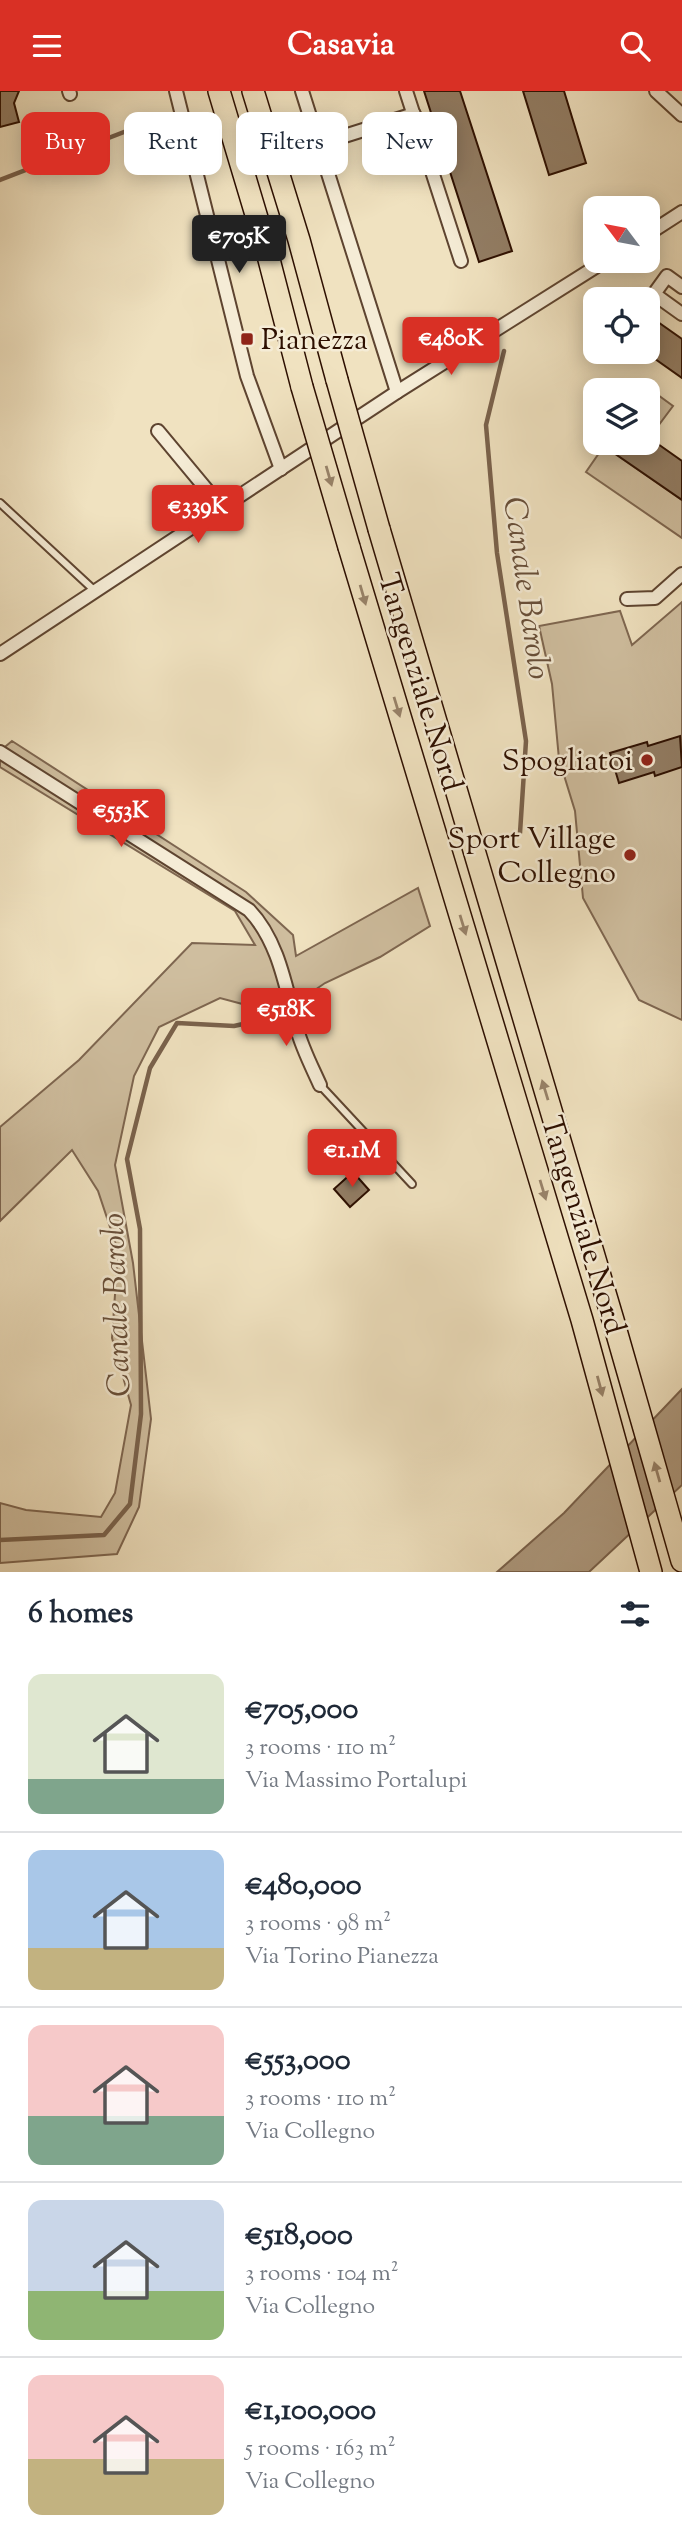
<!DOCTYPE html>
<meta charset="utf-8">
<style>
body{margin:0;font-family:"Sorts Mill Goudy",serif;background:#f2f2f3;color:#1f2937;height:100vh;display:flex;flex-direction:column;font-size:26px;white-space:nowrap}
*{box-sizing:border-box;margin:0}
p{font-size:23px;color:#747a83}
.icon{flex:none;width:38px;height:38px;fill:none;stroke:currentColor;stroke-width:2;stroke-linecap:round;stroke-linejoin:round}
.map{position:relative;height:1481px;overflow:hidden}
.sheet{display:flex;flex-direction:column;background:#fff;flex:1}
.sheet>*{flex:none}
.top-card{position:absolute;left:21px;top:21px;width:640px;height:63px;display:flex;gap:14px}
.needle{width:46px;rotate:302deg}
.fabs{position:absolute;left:583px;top:105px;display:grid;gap:14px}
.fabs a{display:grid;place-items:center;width:77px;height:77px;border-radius:14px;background:#fff;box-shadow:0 4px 18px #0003;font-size:35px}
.price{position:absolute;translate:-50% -60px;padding:0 16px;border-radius:7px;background:#d93025;color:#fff;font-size:23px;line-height:46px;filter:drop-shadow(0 2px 4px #0008)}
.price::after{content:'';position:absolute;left:50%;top:42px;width:21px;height:16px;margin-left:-10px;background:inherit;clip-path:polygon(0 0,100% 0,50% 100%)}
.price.active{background:#222;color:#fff}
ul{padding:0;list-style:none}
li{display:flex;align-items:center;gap:21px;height:175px;padding:0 28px}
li+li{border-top:2px solid #e0e1e3}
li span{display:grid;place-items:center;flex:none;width:196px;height:140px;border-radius:14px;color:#555}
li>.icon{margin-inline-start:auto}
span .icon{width:84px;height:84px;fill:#fffc;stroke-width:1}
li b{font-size:30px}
h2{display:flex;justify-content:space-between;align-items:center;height:84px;padding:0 28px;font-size:30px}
.chip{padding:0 24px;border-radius:14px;background:#fff;box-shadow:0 4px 18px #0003;font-size:24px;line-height:63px}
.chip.active{background:#d93025;color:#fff}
header{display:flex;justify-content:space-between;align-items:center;height:91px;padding:0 28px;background:#d93025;color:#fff;font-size:32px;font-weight:800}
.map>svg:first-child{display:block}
.green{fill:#cfbe9f;stroke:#7e6650;stroke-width:2}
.water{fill:#ae9a7f;stroke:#7a624c;stroke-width:2}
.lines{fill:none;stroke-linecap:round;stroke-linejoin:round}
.stream{stroke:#7a624c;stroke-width:4.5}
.building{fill:#927d64;stroke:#2d0f00;stroke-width:2}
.lane-casing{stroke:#5e4430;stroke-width:10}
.street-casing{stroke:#5e4430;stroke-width:16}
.highway-casing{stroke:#2d0f00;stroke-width:24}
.lane{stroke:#f5ecd6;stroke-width:6}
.street{stroke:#f5ecd6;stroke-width:12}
.highway{stroke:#f0e2c0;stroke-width:21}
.highway-bridge-casing{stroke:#2d0f00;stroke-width:24;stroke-linecap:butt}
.highway-bridge{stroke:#f0e2c0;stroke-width:21}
.oneway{fill:#98836a}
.poi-dot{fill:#8f2418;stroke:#f5ecd6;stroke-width:2.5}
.labels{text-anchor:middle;stroke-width:5;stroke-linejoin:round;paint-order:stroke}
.poi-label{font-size:30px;fill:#2d0f00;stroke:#f5ecd6;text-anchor:end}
.street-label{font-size:30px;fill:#2d0f00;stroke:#f5ecd6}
.water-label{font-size:32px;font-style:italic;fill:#674e39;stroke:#f5ecd6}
</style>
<header><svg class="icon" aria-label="menu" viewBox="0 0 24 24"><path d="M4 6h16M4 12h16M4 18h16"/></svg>Casavia<svg class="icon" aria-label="search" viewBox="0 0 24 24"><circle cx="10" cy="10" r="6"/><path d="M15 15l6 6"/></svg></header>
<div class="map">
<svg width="682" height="1481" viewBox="0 0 682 1481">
<rect width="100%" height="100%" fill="#f0e2c0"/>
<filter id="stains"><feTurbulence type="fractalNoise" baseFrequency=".00286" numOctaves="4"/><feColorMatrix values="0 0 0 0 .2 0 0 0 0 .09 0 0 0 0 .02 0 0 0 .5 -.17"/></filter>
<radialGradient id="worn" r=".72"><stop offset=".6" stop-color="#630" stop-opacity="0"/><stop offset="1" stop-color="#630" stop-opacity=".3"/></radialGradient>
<!-- green -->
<g class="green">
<path d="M647,296L673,315L649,347L648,299H644Z"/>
<path d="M606,352H621L614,362L682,409V447L586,381Z"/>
<path d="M682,511V929L639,909L583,807L575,720L559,668L552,593L539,535L620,520L632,554Z"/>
<path d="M12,650L246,801L293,844L296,865L418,797L430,835L380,866L325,892L280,923L220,907L159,936L134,985L115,1074L133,1172L151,1328L139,1416L117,1463L0,1472V1412L26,1419L101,1426L115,1402L131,1314L112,1247L118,1160L98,1100L72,1059L0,1130V1036L79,969L192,852L255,854L235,820L0,676V660Z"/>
</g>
<!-- water -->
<path class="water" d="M682,1298V1394L589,1481H497L564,1422Z"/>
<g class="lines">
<!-- stream -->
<g class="stream">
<path d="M0,89L168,24"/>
<path d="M504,260L486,334L497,462L526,650L520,742"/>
<path d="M0,1449L104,1444L130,1413L141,1323L140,1138L127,1068L150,977L177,932L234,935L270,927"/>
</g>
</g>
<!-- building -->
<g class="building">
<path d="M0,0H19L14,12L19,31L0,36Z"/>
<path d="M424,0H460L512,160L479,171Z"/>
<path d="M523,0H564L586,72L549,84Z"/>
<path d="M648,224L682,248V287L648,263Z"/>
<path d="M648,346L682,370V409L614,362L621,352H648Z"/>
<path d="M680,645L682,676L655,685L654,681L619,692L610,662L647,651L648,655Z"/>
<path d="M353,1081L369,1099L350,1116L334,1098Z"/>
</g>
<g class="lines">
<!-- lane casing -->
<g class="lane-casing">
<g id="lane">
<path d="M0,412L95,500"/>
<path d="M320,994L412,1093"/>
</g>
</g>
<!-- street casing -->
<g class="street-casing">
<g id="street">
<path d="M69,0L70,3"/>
<path d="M176,0L247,285L281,378"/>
<path d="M302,0L397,301"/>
<path d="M406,0L461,170"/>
<path d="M656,0L682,24"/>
<path d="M319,53L414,23"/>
<path d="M648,143L682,121"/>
<path d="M682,196L667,185L654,203L682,223"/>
<path d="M158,340L222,417"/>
<path d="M627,508L655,507L682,483"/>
<path d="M0,563L397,301L605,170"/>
<path d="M0,661L249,819C279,850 286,898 297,938C302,957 312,976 320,994"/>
</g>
</g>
<!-- highway casing -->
<g class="highway-casing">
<g id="highway">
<path d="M219,0L266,157L302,296"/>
<path d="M253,0L299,149L337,289"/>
<path d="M379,438L613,1229L682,1470"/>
<path d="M349,456L582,1229L651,1481"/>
</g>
</g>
<!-- lane -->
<use href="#lane" class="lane"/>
<!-- street -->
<use href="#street" class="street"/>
<!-- highway -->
<use href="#highway" class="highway"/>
<!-- highway-bridge casing -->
<g class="highway-bridge-casing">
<g id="highway-bridge">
<path d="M337,289L379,438"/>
<path d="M302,296L349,456"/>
</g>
</g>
<!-- highway-bridge -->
<use href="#highway-bridge" class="highway-bridge"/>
</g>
<!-- one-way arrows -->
<defs><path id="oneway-solid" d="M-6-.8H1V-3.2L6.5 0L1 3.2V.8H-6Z" transform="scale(1.75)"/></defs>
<g class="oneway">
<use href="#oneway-solid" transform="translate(329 385) rotate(74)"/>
<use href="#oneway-solid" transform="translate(363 504) rotate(74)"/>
<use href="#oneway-solid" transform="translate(397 616) rotate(73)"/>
<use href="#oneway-solid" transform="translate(463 834) rotate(73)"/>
<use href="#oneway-solid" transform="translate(545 999) rotate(-107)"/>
<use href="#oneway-solid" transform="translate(543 1099) rotate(73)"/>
<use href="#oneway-solid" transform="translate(600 1295) rotate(75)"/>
<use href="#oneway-solid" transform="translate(657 1381) rotate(-106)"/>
</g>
<!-- markers -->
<g class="poi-dot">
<rect x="240" y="241" width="14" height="14" rx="3.5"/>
<circle cx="647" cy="669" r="7"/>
<circle cx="630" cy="764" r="7"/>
</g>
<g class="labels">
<!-- poi labels -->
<g class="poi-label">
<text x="261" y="258" text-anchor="start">Pianezza</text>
<text x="633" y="679">Spogliatoi</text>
<text x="616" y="757">Sport Village<tspan x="616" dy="34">Collegno</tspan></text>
</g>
<!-- street labels -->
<g class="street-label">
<text transform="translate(421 591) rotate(73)" y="10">Tangenziale Nord</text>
<text transform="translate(584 1134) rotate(73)" y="10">Tangenziale Nord</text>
</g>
<!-- water labels -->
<g class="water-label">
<text transform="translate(528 497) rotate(82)" y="11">Canale Barolo</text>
<text transform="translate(115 1214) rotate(-92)" y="11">Canale Barolo</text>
</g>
</g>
<rect width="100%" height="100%" filter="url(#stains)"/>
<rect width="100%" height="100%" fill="url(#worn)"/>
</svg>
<div class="fabs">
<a><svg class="needle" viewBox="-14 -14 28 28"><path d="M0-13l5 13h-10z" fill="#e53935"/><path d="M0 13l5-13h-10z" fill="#747a83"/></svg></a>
<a><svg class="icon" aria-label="locate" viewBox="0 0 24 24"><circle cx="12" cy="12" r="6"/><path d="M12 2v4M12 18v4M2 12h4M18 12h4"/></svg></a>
<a><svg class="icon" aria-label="layers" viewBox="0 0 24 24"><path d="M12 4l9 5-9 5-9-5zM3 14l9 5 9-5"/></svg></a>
</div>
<b class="price active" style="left:239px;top:184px">€705K</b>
<b class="price" style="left:451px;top:286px">€480K</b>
<b class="price" style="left:198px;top:454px">€339K</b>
<b class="price" style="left:121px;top:758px">€553K</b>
<b class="price" style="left:286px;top:957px">€518K</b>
<b class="price" style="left:352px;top:1098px">€1.1M</b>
<div class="top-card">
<a class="chip active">Buy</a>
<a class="chip">Rent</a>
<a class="chip">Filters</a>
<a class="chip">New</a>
</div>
</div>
<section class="sheet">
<h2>6 homes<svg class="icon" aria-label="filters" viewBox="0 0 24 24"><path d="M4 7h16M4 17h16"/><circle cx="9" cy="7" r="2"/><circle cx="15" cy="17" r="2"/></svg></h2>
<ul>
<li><span style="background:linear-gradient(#dfe7d0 75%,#7fa58c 0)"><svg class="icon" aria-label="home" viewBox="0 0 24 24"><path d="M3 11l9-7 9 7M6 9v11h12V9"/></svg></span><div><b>€705,000</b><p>3 rooms · 110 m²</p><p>Via Massimo Portalupi</p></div></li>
<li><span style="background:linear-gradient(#a9c7e8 70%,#c2b280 0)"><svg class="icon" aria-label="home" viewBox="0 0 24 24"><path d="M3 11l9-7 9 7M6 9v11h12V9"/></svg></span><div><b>€480,000</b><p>3 rooms · 98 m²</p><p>Via Torino Pianezza</p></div></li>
<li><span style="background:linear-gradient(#f6c9c9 65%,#7fa58c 0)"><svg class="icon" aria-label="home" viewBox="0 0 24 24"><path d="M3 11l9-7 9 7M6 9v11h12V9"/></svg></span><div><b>€553,000</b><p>3 rooms · 110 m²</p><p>Via Collegno</p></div></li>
<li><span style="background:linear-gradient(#c9d6e8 65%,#8fb573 0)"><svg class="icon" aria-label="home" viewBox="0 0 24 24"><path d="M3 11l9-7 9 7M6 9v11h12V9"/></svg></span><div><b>€518,000</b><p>3 rooms · 104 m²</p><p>Via Collegno</p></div></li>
<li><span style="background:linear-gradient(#f6c9c9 60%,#c2b280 0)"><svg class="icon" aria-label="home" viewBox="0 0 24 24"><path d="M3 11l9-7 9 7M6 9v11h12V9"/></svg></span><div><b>€1,100,000</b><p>5 rooms · 163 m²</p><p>Via Collegno</p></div></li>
</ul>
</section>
